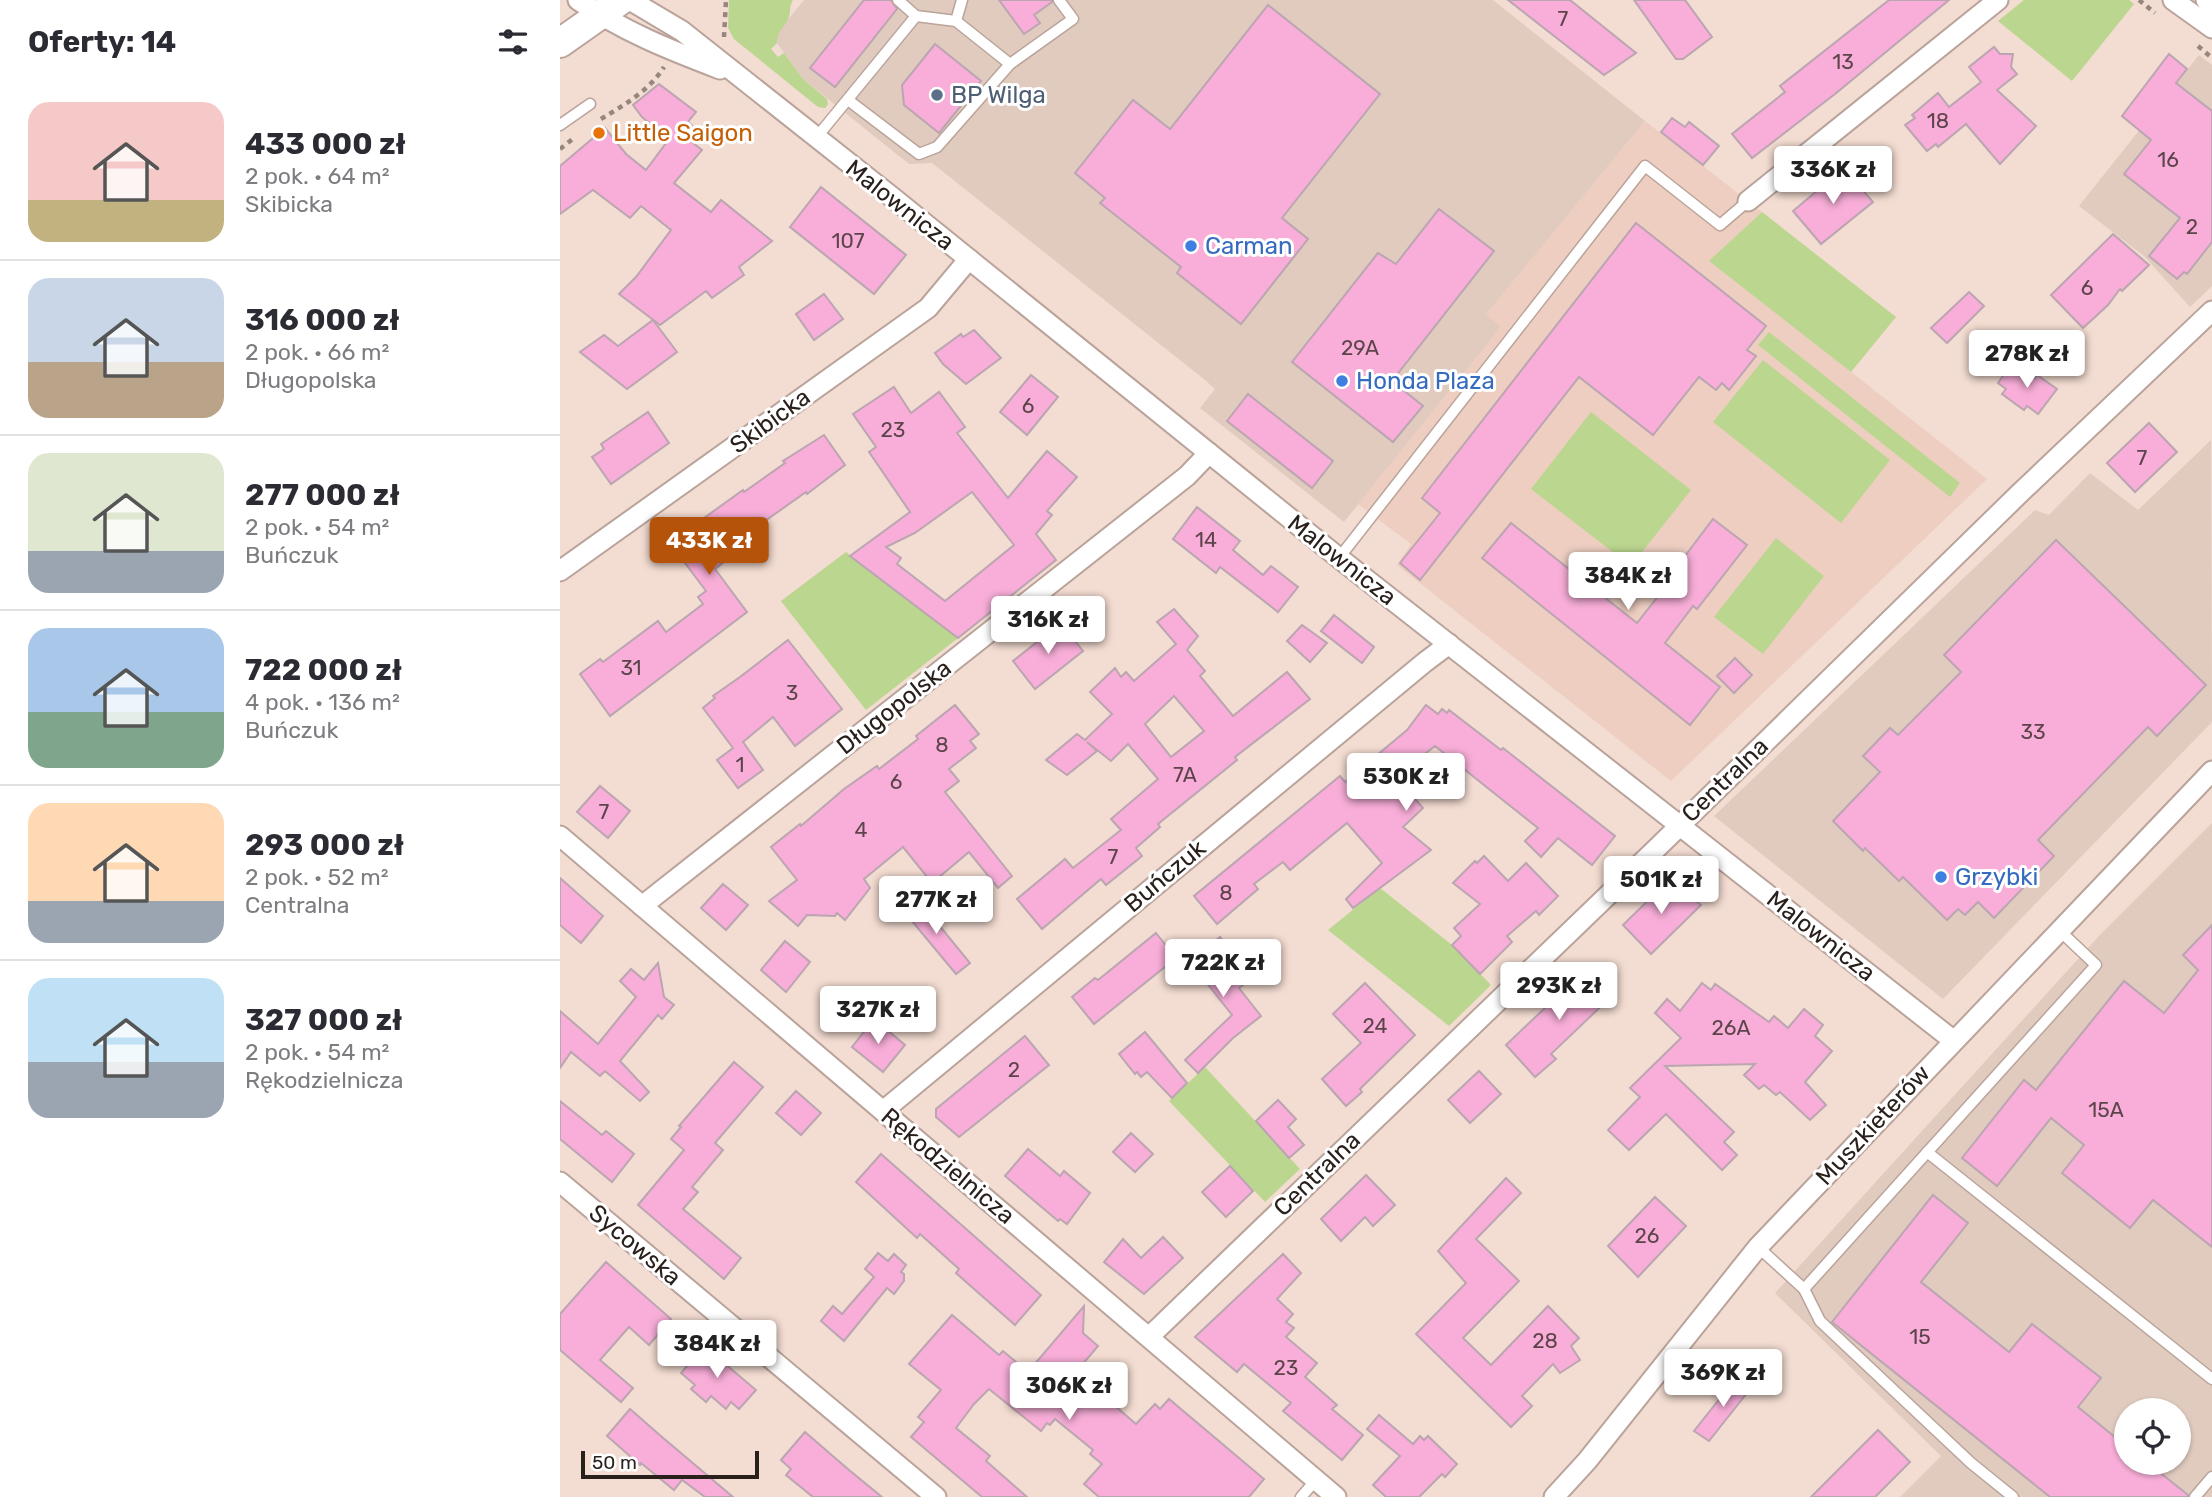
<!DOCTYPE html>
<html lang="pl">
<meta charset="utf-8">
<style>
body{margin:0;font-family:Rubik,sans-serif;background:#f7f7f7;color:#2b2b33;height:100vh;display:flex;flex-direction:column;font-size:26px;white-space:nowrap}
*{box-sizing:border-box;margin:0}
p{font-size:23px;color:#7c7c81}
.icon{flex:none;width:38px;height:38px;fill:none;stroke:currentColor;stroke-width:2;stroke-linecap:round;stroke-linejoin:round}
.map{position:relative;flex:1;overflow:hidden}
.side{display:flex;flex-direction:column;background:#fff;width:560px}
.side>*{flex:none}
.buttons{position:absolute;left:1554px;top:1398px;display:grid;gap:14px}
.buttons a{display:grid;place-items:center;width:77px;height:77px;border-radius:50%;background:#fff;box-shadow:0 2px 5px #0004;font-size:35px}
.scale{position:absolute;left:21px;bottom:18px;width:178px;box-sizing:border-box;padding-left:7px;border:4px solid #29201c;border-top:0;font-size:19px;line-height:24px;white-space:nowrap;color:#29201c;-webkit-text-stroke:5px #fff;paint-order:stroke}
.price{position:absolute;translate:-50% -60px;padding:0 16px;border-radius:7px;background:#fff;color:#222;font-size:23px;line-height:46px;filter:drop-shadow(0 2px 4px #0008)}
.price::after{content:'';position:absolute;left:50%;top:42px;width:21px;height:16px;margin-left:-10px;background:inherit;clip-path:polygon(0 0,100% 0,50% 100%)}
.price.on{background:#b45309;color:#fff}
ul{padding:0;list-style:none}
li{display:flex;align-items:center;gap:21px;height:175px;padding:0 28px}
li+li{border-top:2px solid #e1e1e2}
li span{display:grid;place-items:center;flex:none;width:196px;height:140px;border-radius:21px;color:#555}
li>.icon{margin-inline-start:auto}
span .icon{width:84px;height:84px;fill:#fffc;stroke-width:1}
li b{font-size:30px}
h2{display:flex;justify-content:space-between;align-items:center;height:84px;padding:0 28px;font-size:30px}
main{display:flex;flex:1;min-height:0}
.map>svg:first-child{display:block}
.commercial{fill:#e1cbbf;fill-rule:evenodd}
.built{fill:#edcec1}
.green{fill:#bbd68f}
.building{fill:#f8aed8;stroke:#bba5b1;stroke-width:2;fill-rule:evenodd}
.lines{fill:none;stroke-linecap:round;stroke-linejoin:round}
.lane-casing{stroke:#baa39a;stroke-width:13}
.street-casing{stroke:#baa39a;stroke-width:23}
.secondary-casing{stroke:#baa39a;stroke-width:32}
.path{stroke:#96867e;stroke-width:4.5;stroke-dasharray:5 5;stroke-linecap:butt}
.lane{stroke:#fff;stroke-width:10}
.street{stroke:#fff;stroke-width:19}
.secondary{stroke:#fff;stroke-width:28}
.service-dot{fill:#5c6f8a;stroke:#fff;stroke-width:2.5}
.food-dot{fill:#e8710a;stroke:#fff;stroke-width:2.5}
.shop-dot{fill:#3f7fe0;stroke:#fff;stroke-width:2.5}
.labels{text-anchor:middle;stroke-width:6;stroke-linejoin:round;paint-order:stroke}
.number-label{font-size:21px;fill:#5d444b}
.service-label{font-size:24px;fill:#4e5e75;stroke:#fff;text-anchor:start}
.food-label{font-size:24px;fill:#c56008;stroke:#fff;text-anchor:start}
.street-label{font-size:24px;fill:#29201c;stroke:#fff}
.shop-label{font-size:24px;fill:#366cbe;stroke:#fff;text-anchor:start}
</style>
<main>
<section class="side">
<h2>Oferty: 14<svg class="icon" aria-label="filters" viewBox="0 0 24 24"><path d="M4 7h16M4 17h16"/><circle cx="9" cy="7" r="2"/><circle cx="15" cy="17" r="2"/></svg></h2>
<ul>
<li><span style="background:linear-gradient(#f6c9c9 70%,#c2b280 0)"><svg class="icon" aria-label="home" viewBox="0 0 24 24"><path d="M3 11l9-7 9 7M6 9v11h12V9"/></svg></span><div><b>433 000 zł</b><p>2 pok. · 64 m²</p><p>Skibicka</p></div></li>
<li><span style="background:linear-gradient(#c9d6e8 60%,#b9a48a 0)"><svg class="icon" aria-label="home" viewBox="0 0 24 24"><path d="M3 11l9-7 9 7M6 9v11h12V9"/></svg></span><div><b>316 000 zł</b><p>2 pok. · 66 m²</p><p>Długopolska</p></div></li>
<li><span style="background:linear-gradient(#dfe7d0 70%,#9aa5b1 0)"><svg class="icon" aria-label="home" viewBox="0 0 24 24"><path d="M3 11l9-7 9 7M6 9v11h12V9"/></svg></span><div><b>277 000 zł</b><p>2 pok. · 54 m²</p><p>Buńczuk</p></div></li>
<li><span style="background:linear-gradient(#a9c7e8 60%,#7fa58c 0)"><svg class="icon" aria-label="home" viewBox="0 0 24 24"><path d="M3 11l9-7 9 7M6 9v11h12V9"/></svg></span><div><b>722 000 zł</b><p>4 pok. · 136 m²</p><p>Buńczuk</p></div></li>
<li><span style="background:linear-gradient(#ffd9b3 70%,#9aa5b1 0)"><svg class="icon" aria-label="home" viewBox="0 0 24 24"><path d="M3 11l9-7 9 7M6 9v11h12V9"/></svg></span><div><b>293 000 zł</b><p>2 pok. · 52 m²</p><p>Centralna</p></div></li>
<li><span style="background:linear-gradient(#bfe0f5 60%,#9aa5b1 0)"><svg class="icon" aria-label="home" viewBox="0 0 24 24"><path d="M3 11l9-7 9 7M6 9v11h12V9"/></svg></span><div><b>327 000 zł</b><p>2 pok. · 54 m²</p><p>Rękodzielnicza</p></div></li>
</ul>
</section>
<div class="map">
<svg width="1652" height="1497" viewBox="0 0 1652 1497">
<rect width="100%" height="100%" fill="#f3dcd1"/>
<!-- commercial -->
<g class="commercial">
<path d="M244,0H933L1085,121L927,314L941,327L784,522L640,408L655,389L645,380L372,163L349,164L243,79L217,43V33Z"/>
<path d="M1639,55L1652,65V286L1630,307L1584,256L1519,206Z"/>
<path d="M1651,440L1652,722L1383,999L1154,816L1475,510L1489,515L1530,473L1578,510Z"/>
<path d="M1652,823V1497H1340L1381,1456L1215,1293L1538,937ZM1566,1410H1619V1463H1566Z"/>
</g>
<!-- built -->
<path class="built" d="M1085,121L1202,212L1150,261L1427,479L1111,781L837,565L851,544L798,504L941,327L926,314Z"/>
<!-- green -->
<g class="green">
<path d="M169,0H233C229,6 231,10 229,17C225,28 217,30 217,43L211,49L218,57L224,53L243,79L267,99L268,104L265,108L258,107L174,39L168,28Z"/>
<path d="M1464,0H1569L1574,4L1512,81L1438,21Z"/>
<path d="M1202,212L1336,317L1291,372L1149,261Z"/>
<path d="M1209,332L1400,483L1390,497L1198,345Z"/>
<path d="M1203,360L1330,460L1281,523L1153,422Z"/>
<path d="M1031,412L1131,490L1071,566L971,489Z"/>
<path d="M1216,538L1264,576L1203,654L1154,617Z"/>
<path d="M286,552L398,638L306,710L221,601Z"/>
<path d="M820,888L892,945L931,985L889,1026L768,930Z"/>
<path d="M645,1067L740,1169L705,1202L609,1101Z"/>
</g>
<!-- building -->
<g class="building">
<path d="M304,0H331L337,9L275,87L250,68Z"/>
<path d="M439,0H492V2L474,15L480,23L464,34Z"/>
<path d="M948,0H1010L1076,53L1044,75Z"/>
<path d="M1074,0H1125L1152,37L1123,59H1116Z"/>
<path d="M1329,0H1389L1275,94L1192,158L1172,134L1225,92L1220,86Z"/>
<path d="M708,5L820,94L722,218L748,239L681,324L617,273L621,267L540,203L545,198L515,173L573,100L610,129Z"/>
<path d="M375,44L421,81L379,133L344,105L342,85Z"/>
<path d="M1434,47L1440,54H1453L1451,67L1457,74L1437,90L1476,126L1440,164L1406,124L1378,147L1376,144L1367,151L1345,125L1355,118L1352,115L1378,93L1389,107L1421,82L1409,67Z"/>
<path d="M1609,54L1627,69L1616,83L1652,111V242L1627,274L1624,272L1617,279L1589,256L1620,218L1564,174L1591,140L1562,116Z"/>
<path d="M99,84L136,112L128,122L136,129L128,139L142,150L114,183L151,212L161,200L212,241L179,267L184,275L152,298L146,291L100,325L59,294L76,277L111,230L81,206L70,218L33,190L0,214V166L45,128L66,154L86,170L109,139L82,117L73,105Z"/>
<path d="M1112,118L1125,127L1129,122L1159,146L1143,165L1101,132Z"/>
<path d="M1284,168L1313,202L1261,244L1233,211Z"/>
<path d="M261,187L346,255L314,294L230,227Z"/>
<path d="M879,209L934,251L832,381L863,406L833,442L732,362L818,253L836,264Z"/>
<path d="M1076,223L1206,326L1187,350L1196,356L1169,390L1162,383L1156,390L1139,377L1093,435L1019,377L860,580L840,563L880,513L862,498Z"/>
<path d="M1553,234L1589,265L1562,291L1560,289L1548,305L1523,328L1491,295Z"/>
<path d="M1409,292L1424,306L1387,343L1371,328Z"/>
<path d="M264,294L283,319L254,340L236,314Z"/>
<path d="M93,320L117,352L67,389L20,352L44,335L58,346Z"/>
<path d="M414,330L441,358L406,384L383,364L375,353L401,334L403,337Z"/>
<path d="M1450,366L1463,375L1466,372L1475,378L1477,375L1497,389L1478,414L1467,406L1464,410L1442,394L1446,389L1438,383Z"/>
<path d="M471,375L498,397L467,435L440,412Z"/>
<path d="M334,387L351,413L379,392L405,427L397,433L448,498L487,451L517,477L487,511L492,515L476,534L496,560L398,638L290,556L350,512L309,452L316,447L293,414ZM412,492L454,545L385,601L337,564L341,558L326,547L355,533Z"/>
<path d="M688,394L773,461L752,488L667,421Z"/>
<path d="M88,412L109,443L51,484L32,457L44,449L41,444Z"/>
<path d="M1589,423L1617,452L1575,492L1547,463Z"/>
<path d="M264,435L285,465L247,494L246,492L205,521L206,522L191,534L194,539L155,569L187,612L50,716L20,674L40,659L43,662L98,621L106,632L143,604L138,597L146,591L107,539L125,526L136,520L137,523L183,490L184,492L225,463L223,461Z"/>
<path d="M637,507L680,541L673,550L703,575L711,566L738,587L718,612L660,567L656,573L613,539Z"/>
<path d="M1153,519L1187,545L1137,609L1133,606L1105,643L1160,687L1130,725L922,558L951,523L1077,623L1106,586L1104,584Z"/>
<path d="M1496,540L1646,685L1597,736L1588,727L1478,840L1494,856L1434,918L1418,902L1405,915L1398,909L1387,920L1343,877L1339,881L1305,848L1303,851L1273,821L1320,772L1303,756L1330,728L1338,735L1401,672L1384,655Z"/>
<path d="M614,609L638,636L627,650L645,671L640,676L673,716L727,672L750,699L675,757L677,760L598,824L600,827L576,848L582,856L546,885L541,879L482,929L457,899L505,859L513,868L561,830L551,819L598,779L568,744L551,761L527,742L537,751L507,775L486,760L517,734L525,740L552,714L530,692L555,668L561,677L566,672L574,681L616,644L597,622ZM614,696L644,731L611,757L585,724Z"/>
<path d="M774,615L814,647L802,663L761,631Z"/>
<path d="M501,623L523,651L475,689L453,661Z"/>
<path d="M742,625L767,643L750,662L727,641Z"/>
<path d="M228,640L282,709L235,746L213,717L183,742L203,770L178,788L157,760L173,748L143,708L155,698L153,696L180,677Z"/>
<path d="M1175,658L1192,675L1174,693L1157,676Z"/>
<path d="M395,705L419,734L410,741L416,748L389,769L399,781L385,792L452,876L438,888L409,852L372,883L343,847L304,879L310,888L285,920L277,913L275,916L247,915L238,926L209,901L237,880L211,847L240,824L241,826L284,789L317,766L319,769L358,739L356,736Z"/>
<path d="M866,705L878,714L882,709L887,713L889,710L941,750L943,748L1055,836L1032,865L998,838L981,857L965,841L978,828L875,746L836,777L863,808L843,827L871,850L793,908L786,899L822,863L787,823L730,870L723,862L694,884L698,889L657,924L634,896L780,776L785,782L847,730Z"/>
<path d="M40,786L70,811L48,838L17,812Z"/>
<path d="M924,856L948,881L966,863L998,896L979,915L976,911L947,936L952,942L920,974L892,945L901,936L894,928L920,904L893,883L915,861L917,863Z"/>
<path d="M0,878L43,916L21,943L0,925Z"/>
<path d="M1109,880L1141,905L1091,954L1063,925Z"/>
<path d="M163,884L188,905L166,930L141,908Z"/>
<path d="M356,897L410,963L396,974L342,909Z"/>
<path d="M1652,925V1247L1593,1200L1570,1228L1502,1173L1524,1145L1491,1118L1437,1186L1402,1158L1464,1080L1476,1090L1564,981L1604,1013L1638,970L1623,955Z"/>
<path d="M596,933L616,958L534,1024L512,997L535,978L538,980Z"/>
<path d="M660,937L693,977L679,988L701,1016L673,1038L638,1073L625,1060L672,1015L630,962Z"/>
<path d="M225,941L250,962L226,992L201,970Z"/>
<path d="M98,963L104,997L114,1005L102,1019L98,1015L60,1061L89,1092L80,1101L45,1071L40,1076L11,1052L0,1068V1011L38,1044L76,997L60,981L71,969L84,980Z"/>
<path d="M1028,967L1054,994L991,1054L996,1059L975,1077L946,1045Z"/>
<path d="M805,983L855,1035L800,1089L802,1092L786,1106L762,1079L801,1043L773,1014Z"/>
<path d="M1142,983L1151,990L1155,984L1209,1022L1214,1016L1228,1028L1244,1009L1263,1025L1255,1036L1272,1051L1245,1082L1266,1105L1250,1120L1220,1092L1216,1095L1204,1085L1199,1089L1184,1075L1195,1064L1105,1066L1174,1132L1164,1142L1177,1155L1162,1170L1106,1114L1069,1150L1048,1130L1080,1097L1070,1088L1121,1038L1095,1013L1107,999L1120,1011Z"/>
<path d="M314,1019L345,1045L323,1072L292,1047Z"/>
<path d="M585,1032L627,1083L612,1098L587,1072L581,1077L577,1072L575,1074L559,1054Z"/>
<path d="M465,1036L489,1065L399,1137L376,1117V1109Z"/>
<path d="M174,1062L203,1087L155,1143L163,1150L132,1187L138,1192L123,1209L181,1258L164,1279L78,1205L124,1150L111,1139L121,1127L119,1126Z"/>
<path d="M919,1071L941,1094L910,1123L888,1100Z"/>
<path d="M236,1091L261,1113L241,1135L216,1113Z"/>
<path d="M718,1100L736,1119L728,1127L744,1145L729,1158L696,1121Z"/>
<path d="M0,1101L42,1135L46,1131L74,1154L52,1182L0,1139Z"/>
<path d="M571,1133L593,1154L575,1172L553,1152Z"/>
<path d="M468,1149L500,1176L504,1171L530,1193L507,1224L500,1219L498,1221L445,1176Z"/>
<path d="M321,1154L481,1295L455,1325L396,1273L399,1269L360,1234L357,1238L296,1182Z"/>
<path d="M670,1166L693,1191L666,1217L642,1192Z"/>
<path d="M806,1175L835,1205L813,1226L805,1217L781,1241L761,1219Z"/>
<path d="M946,1178L961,1193L916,1239L959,1281L903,1338L931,1365L988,1306L1019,1338L1011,1346L1020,1360L1000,1373L993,1364L962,1396L972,1406L951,1427L856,1334L906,1283L878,1251Z"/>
<path d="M1373,1195L1408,1223L1361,1282L1449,1352L1472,1324L1541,1378L1518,1407L1566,1446V1463H1588L1628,1495V1497H1490L1272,1322Z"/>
<path d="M1095,1197L1126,1226L1078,1277L1048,1246Z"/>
<path d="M603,1237L623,1258L584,1294L544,1262L563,1239L581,1258Z"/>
<path d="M318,1253L328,1261L334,1254L346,1265L341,1272L344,1274V1281L334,1294L327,1288L284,1341L261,1321L273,1306L282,1314L314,1277L305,1269Z"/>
<path d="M723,1254L741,1273L717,1299L733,1314L726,1322L734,1328L726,1337L757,1363L745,1377L777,1405L772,1409L803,1435L782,1460L723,1411L731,1403L684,1364L677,1372L635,1337Z"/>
<path d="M46,1262L111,1319L89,1345L69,1327L40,1360L73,1388L61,1402L0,1350V1314Z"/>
<path d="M524,1306L523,1333L538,1346L516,1372L576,1424L595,1404L600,1409L609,1399L704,1479L689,1497H539L524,1484L542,1464L530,1454L533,1450L495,1419L490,1425L487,1423L481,1431L429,1389L414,1404L396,1428L430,1456L426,1461L467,1497H422L351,1437L364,1422L358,1417L381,1390L349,1364L392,1315L439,1355L443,1351L468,1372Z"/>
<path d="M144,1346L196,1390L179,1409L171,1402L166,1409L151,1396L146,1402L131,1389L135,1385L121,1373Z"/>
<path d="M1177,1377L1191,1388L1149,1441L1134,1431Z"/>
<path d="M70,1409L102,1437L173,1497H145L122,1480L114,1490L81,1463L80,1465L47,1436Z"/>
<path d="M819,1415L853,1444L860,1436L864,1440L868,1436L897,1464L885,1477L882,1474L859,1497H826L813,1485L840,1456L807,1429Z"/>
<path d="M1318,1430L1350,1462L1315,1497H1251Z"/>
<path d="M245,1432L289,1470L322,1497H253L226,1475L231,1469L221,1460Z"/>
</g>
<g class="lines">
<!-- lane casing -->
<g class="lane-casing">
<g id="lane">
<path d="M356,16L396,21L450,64L513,19L499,0"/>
<path d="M396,21L402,0"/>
<path d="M288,100L359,154L377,147L450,64"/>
<path d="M0,125L30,104"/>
<path d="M256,138L356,16L338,0"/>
<path d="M779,558L1085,166L1160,225L1188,201"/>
<path d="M1367,1152L1652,1379"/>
<path d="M1198,1247L1244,1289L1260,1321L1411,1463L1453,1497"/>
<path d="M1244,1289L1536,965L1499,930"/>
<path d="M741,1497L756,1480"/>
<path d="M1635,1497L1652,1477"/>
</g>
</g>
<!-- street casing -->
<g class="street-casing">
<g id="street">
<path d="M18,0C62,31 110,50 160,69"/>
<path d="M70,0L122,31L332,197L779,558L1394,1041"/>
<path d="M1613,0L1652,28"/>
<path d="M1646,0L1652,7"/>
<path d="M1188,201L1438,0"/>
<path d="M0,571L368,308L409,259"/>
<path d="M0,836L776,1497"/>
<path d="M82,906L627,476L649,453"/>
<path d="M323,1111L865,662L889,644"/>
<path d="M0,1182L376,1497"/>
<path d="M589,1337L1099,846L1460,493L1652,311"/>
<path d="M994,1497L1027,1461L1198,1247L1652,771"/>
</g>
</g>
<!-- secondary casing -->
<g class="secondary-casing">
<path id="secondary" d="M0,43L61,0"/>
</g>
<!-- path -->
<g class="path">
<path d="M1579,0L1595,13"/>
<path d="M164,37L166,0"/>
<path d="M1638,46L1652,58"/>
<path d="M41,119C64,105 89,91 104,67"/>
<path d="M0,149L14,138"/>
</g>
<!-- lane -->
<use href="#lane" class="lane"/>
<!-- street -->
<use href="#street" class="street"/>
<!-- secondary -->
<use href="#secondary" class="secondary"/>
</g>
<!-- markers -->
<circle class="service-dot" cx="377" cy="95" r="7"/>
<circle class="food-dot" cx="39" cy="133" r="7"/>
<g class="shop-dot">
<circle cx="631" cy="246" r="7"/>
<circle cx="782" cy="381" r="7"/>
<circle cx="1381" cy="877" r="7"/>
</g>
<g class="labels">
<!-- number labels -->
<g class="number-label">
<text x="1003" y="26">7</text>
<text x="1283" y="69">13</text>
<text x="1378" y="128">18</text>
<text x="1608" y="167">16</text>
<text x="1632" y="234">2</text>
<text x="288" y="248">107</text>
<text x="1527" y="295">6</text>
<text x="800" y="355">29A</text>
<text x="468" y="413">6</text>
<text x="333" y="437">23</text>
<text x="1582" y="465">7</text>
<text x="646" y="547">14</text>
<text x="71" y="675">31</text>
<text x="232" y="700">3</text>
<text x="1473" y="739">33</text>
<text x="382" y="752">8</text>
<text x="180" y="772">1</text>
<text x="625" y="782">7A</text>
<text x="336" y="789">6</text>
<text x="44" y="819">7</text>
<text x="301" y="837">4</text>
<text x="553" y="864">7</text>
<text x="666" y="900">8</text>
<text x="815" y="1033">24</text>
<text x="1171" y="1035">26A</text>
<text x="454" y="1077">2</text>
<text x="1546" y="1117">15A</text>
<text x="1087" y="1243">26</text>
<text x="1360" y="1344">15</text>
<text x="985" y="1348">28</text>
<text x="726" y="1375">23</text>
</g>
<!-- service labels -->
<g class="service-label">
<text x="391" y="103">BP Wilga</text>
</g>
<!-- food labels -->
<g class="food-label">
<text x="53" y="141">Little Saigon</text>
</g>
<!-- street labels -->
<g class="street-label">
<text transform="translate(340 205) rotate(38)" y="8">Malownicza</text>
<text transform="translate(210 421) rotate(-36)" y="8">Skibicka</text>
<text transform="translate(782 560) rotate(38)" y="8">Malownicza</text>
<text transform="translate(334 707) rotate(-38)" y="8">Długopolska</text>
<text transform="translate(1165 780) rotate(-44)" y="8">Centralna</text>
<text transform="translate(605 876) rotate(-40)" y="8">Buńczuk</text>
<text transform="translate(1261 936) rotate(38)" y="8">Malownicza</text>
<text transform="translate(1313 1125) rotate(-47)" y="8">Muszkieterów</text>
<text transform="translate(388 1166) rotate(40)" y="8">Rękodzielnicza</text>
<text transform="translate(757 1174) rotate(-44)" y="8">Centralna</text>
<text transform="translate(75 1245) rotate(40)" y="8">Sycowska</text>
</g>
<!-- shop labels -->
<g class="shop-label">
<text x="645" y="254">Carman</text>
<text x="796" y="389">Honda Plaza</text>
<text x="1395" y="885">Grzybki</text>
</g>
</g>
</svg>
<div class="buttons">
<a><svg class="icon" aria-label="locate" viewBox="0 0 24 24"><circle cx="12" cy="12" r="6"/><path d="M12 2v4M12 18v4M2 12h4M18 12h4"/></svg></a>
</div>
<div class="scale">50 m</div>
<b class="price" style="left:1273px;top:206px">336K zł</b>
<b class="price" style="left:1467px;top:390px">278K zł</b>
<b class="price on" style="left:149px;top:577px">433K zł</b>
<b class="price" style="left:1068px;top:612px">384K zł</b>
<b class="price" style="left:488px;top:656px">316K zł</b>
<b class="price" style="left:846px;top:813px">530K zł</b>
<b class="price" style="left:1101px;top:916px">501K zł</b>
<b class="price" style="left:376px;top:936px">277K zł</b>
<b class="price" style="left:663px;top:999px">722K zł</b>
<b class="price" style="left:999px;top:1022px">293K zł</b>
<b class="price" style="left:318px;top:1046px">327K zł</b>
<b class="price" style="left:157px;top:1380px">384K zł</b>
<b class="price" style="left:1163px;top:1409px">369K zł</b>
<b class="price" style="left:509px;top:1422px">306K zł</b>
</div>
</main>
